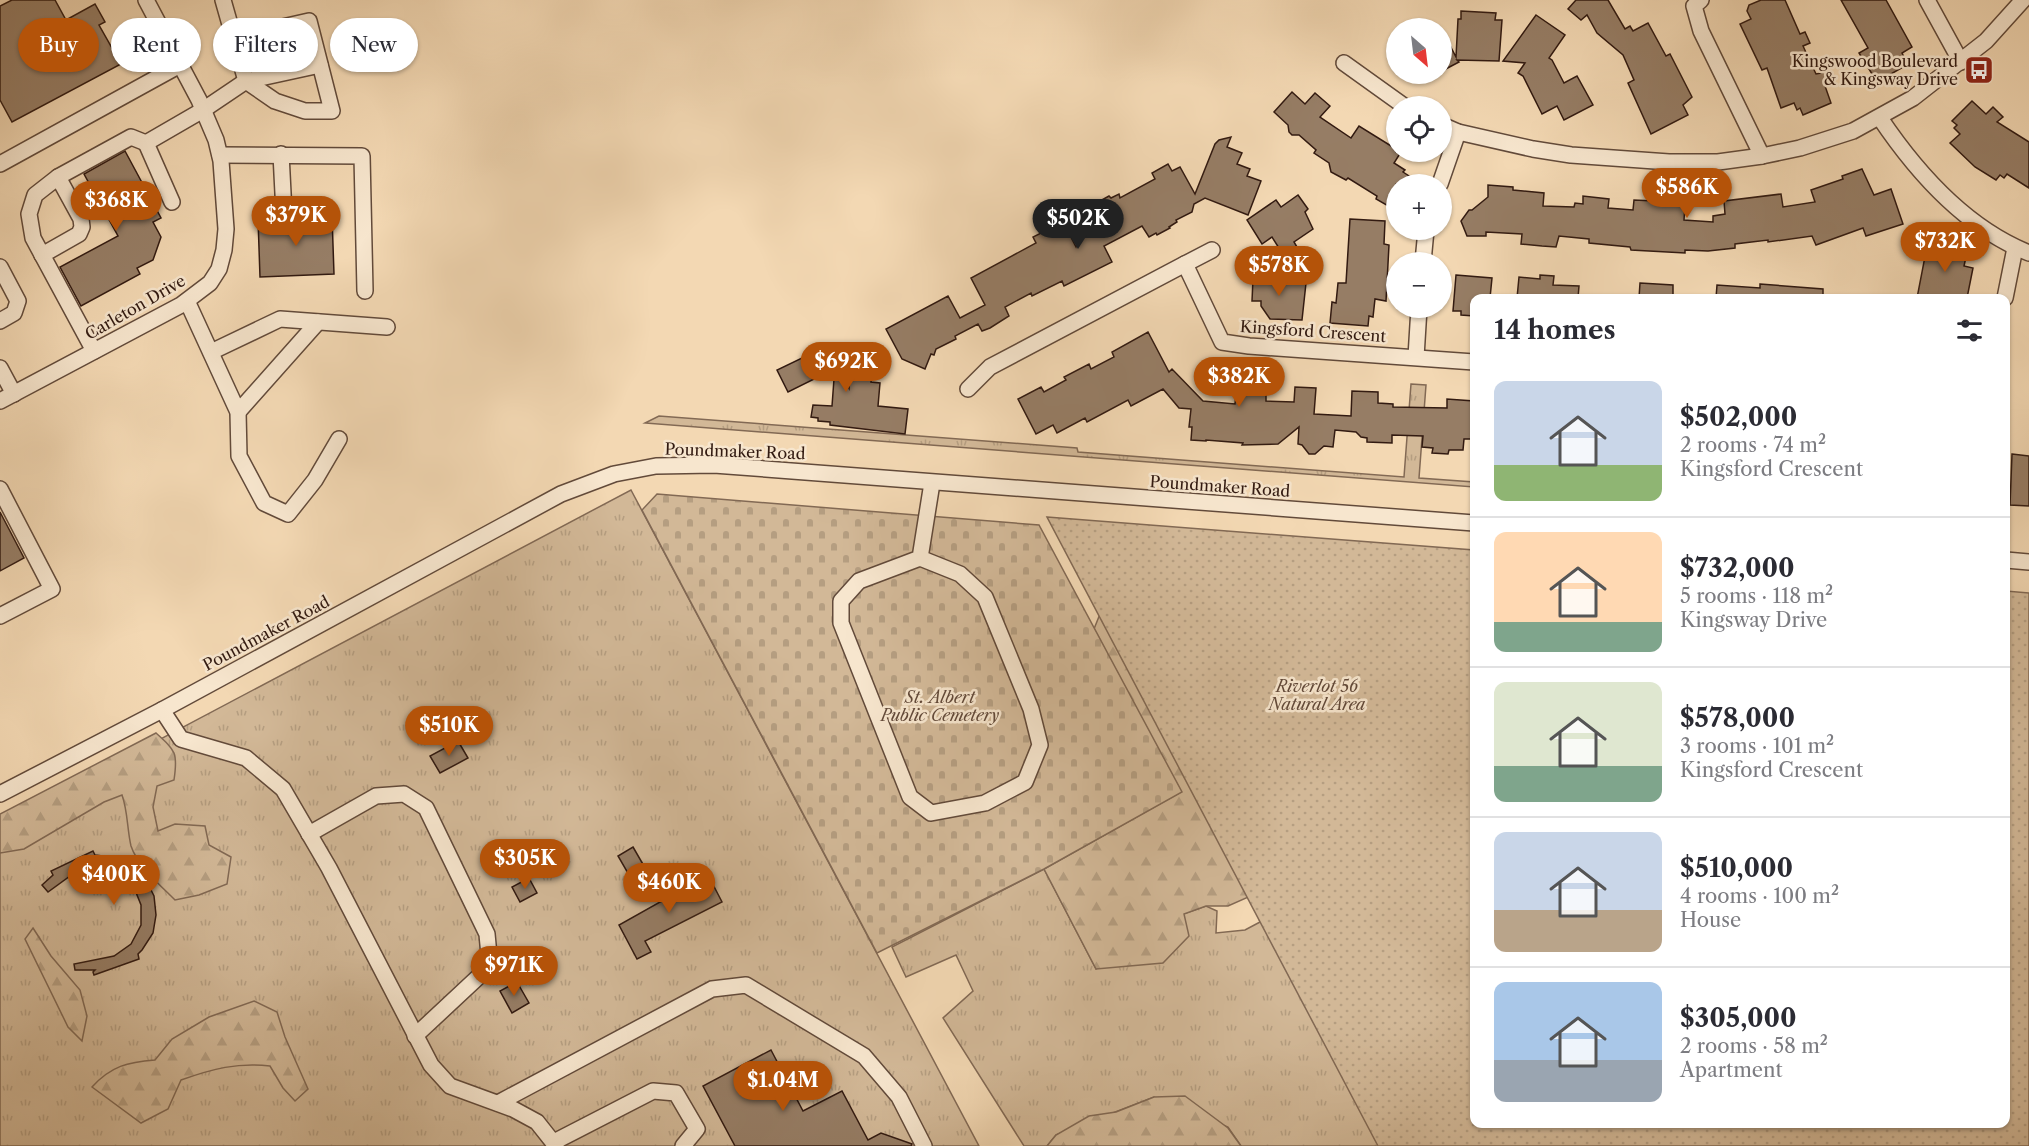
<!DOCTYPE html>
<meta charset="utf-8">
<style>
body{margin:0;font-family:"Libre Caslon Text",serif;background:#f2f2f3;color:#2b2b33;height:100vh;display:flex;flex-direction:column;font-size:22px;white-space:nowrap}
*{box-sizing:border-box;margin:0}
p{font-size:20px;color:#7c7c81}
.icon{flex:none;width:33px;height:33px;fill:none;stroke:currentColor;stroke-width:2;stroke-linecap:round;stroke-linejoin:round}
.map{position:relative;flex:1;overflow:hidden}
.side{position:absolute;left:1470px;top:294px;width:540px;height:834px;display:flex;flex-direction:column;background:#fff;border-radius:12px;box-shadow:0 2px 4px #0004}
.side>*{flex:none}
.banner{position:absolute;left:18px;top:18px;width:570px;height:54px;display:flex;gap:12px}
.needle{width:39px;rotate:152deg}
.fabs{position:absolute;left:1386px;top:18px;display:grid;gap:12px}
.fabs a{display:grid;place-items:center;width:66px;height:66px;border-radius:50%;background:#fff;box-shadow:0 2px 4px #0004;font-size:30px}
.price{position:absolute;translate:-50% -51px;padding:0 14px;border-radius:21px;background:#b45309;color:#fff;font-size:20px;line-height:39px;filter:drop-shadow(0 2px 3px #0008)}
.price::after{content:'';position:absolute;left:50%;top:36px;width:18px;height:14px;margin-left:-9px;background:inherit;clip-path:polygon(0 0,100% 0,50% 100%)}
.price.current{background:#222;color:#fff}
ul{padding:0;list-style:none}
li{display:flex;align-items:center;gap:18px;height:150px;padding:0 24px}
li+li{border-top:2px solid #e1e1e2}
li span{display:grid;place-items:center;flex:none;width:168px;height:120px;border-radius:12px;color:#555}
li>.icon{margin-inline-start:auto}
span .icon{width:72px;height:72px;fill:#fffc;stroke-width:1}
li b{font-size:26px}
h2{display:flex;justify-content:space-between;align-items:center;height:72px;padding:0 24px;font-size:26px}
.pill{padding:0 21px;border-radius:27px;background:#fff;box-shadow:0 2px 4px #0004;font-size:21px;line-height:54px}
.pill.current{background:#b45309;color:#fff}
.map>svg:first-child{display:block}
.grass{fill:url(#grass-tufts);stroke:#826954;stroke-width:1.5}
.forest{fill:url(#forest-firs);stroke:#826954;stroke-width:1.5}
.cemetery{fill:url(#cemetery-stones);stroke:#826954;stroke-width:1.5}
.park{fill:url(#park-dots);stroke:#826954;stroke-width:1.5}
.building{fill:#967d65;stroke:#321a11;stroke-width:1.5}
.lines{fill:none;stroke-linecap:round;stroke-linejoin:round}
.minor-casing{stroke:#624a3a;stroke-width:18}
.minor{stroke:#f7e6ce;stroke-width:15}
.labels{text-anchor:middle;stroke-width:5;stroke-linejoin:round;paint-order:stroke}
.poi-label{font-size:16px;fill:#321a11;stroke:#f7e6ce;text-anchor:end}
.street-label{font-size:16px;fill:#321a11;stroke:#f7e6ce}
.park-label{font-size:16px;font-style:italic;fill:#624939;stroke:#f7e6ce}
</style>
<div class="map">
<svg width="2029" height="1146" viewBox="0 0 2029 1146">
<defs>
<pattern id="grass-tufts" width="24" height="20" patternUnits="userSpaceOnUse" patternTransform="scale(1.5)"><rect width="24" height="20" fill="#d2b897"/><path d="M3 7l-1-3M5 7V3M7 7l1-3M15 17l-1-3M17 17v-4M19 17l1-3" fill="none" stroke="#b59e81"/></pattern>
<pattern id="forest-firs" width="22" height="20" patternUnits="userSpaceOnUse" patternTransform="scale(1.5)"><rect width="22" height="20" fill="#d2b897"/><path d="M5 1l3.5 6h-7zM16 11l3.5 6h-7z" fill="#b59e81"/></pattern>
<pattern id="cemetery-stones" width="16" height="16" patternUnits="userSpaceOnUse" patternTransform="scale(1.5)"><rect width="16" height="16" fill="#d2b897"/><path d="M2 7V4a2 2 0 0 1 4 0v3zM10 15v-3a2 2 0 0 1 4 0v3z" fill="#b59e81"/></pattern>
<pattern id="park-dots" width="8" height="8" patternUnits="userSpaceOnUse" patternTransform="scale(1.5)"><rect width="8" height="8" fill="#d2b897"/><path d="M2 2h.1M6 6h.1" fill="none" stroke="#b59e81" stroke-width="1.8" stroke-linecap="round"/></pattern>
</defs>
<rect width="100%" height="100%" fill="#f3d8b3"/>
<filter id="stains"><feTurbulence type="fractalNoise" baseFrequency=".00333" numOctaves="4"/><feColorMatrix values="0 0 0 0 .2 0 0 0 0 .09 0 0 0 0 .02 0 0 0 .5 -.17"/></filter>
<radialGradient id="worn" r=".72"><stop offset=".6" stop-color="#630" stop-opacity="0"/><stop offset="1" stop-color="#630" stop-opacity=".3"/></radialGradient>
<!-- grass -->
<g class="grass">
<path d="M1411,384L1426,385L1419,478L1474,482V487L645,423L659,416L1077,448L1078,452L1404,477Z"/>
<path d="M631,490L979,1146H0V824Z"/>
<path d="M1044,869L1096,969L1183,914L1206,906L1217,911L1216,933L1245,930L1260,922L1253,895L1474,1124L1725,1146H1241L1228,1127L1154,1097L1056,1135L1047,1146H1024L943,1018L973,991L956,955L906,977L892,947Z"/>
</g>
<!-- forest -->
<g class="forest">
<path d="M1106,599L1253,895L1228,906H1206L1184,914L1189,936L1163,963L1096,969L1044,869L1181,792L1094,629Z"/>
<path d="M156,733C176,751 178,753 174,780L157,786L153,807L158,831L175,824L205,826L209,845L231,857L227,884L199,895L175,900C161,886 137,865 131,846C127,829 128,812 122,795L104,802L24,849L0,853V814Z"/>
<path d="M33,928L51,956L80,990L87,1016L82,1041L68,1027L25,939Z"/>
<path d="M254,1001L277,1012L285,1037L308,1089L295,1101L283,1088L270,1066C238,1062 212,1069 181,1080L168,1109L141,1123L92,1087C111,1066 128,1062 155,1060L172,1039L209,1017Z"/>
<path d="M1185,1096L1228,1128L1241,1146H1047L1056,1135L1089,1116L1116,1112L1154,1097Z"/>
</g>
<!-- cemetery -->
<path class="cemetery" d="M657,494L1039,525L1182,792L1044,869L877,953L642,510Z"/>
<!-- park -->
<path class="park" d="M1047,517L1474,550V1124H2006V591L2029,593V1146H1378Z"/>
<!-- building -->
<g class="building">
<path d="M12,0H55L66,20L95,4L105,22L99,25L121,64L12,122L0,100V6Z"/>
<path d="M1576,0H1608L1625,29L1630,26L1633,31L1648,23L1666,56L1670,54L1692,97L1683,105L1688,115L1651,134L1628,83L1634,80L1623,55L1597,33L1587,15L1581,20L1568,9Z"/>
<path d="M1761,0H1785L1800,34L1805,32L1810,43L1803,46L1816,74L1827,72L1832,83L1825,86L1831,103L1803,115L1800,108L1797,110L1794,103L1781,108L1767,68L1762,70L1740,24L1751,19L1747,11L1749,5Z"/>
<path d="M1841,0H1886L1912,47L1902,53L1905,59L1902,61L1905,66L1877,82L1859,53L1868,48Z"/>
<path d="M1461,11L1496,13L1495,20H1502L1499,61L1457,60L1459,62L1442,71V30L1456,57L1458,19H1461Z"/>
<path d="M1536,15L1565,35L1549,58L1552,60L1564,83L1577,76L1593,105L1564,120L1557,106L1542,114L1523,76L1518,73L1525,63L1503,61Z"/>
<path d="M1292,92L1305,104L1315,93L1330,106L1320,117L1351,138L1359,126L1396,149V152H1401L1394,163L1405,170L1403,172L1409,176L1404,184H1396V197L1390,207L1376,199L1377,196L1348,178L1346,180L1331,172L1329,163L1314,153L1316,150L1299,135H1292L1289,132L1288,125L1274,112Z"/>
<path d="M1972,101L1986,114L1993,107L2003,117L1997,122L2029,142V188L2007,174L2004,178L2000,175L1996,180L1975,167L1950,143L1960,134L1954,128L1957,125L1952,121Z"/>
<path d="M1231,137L1227,147L1242,153L1237,164L1250,169L1247,176L1261,181L1248,215L1205,198L1194,204L1192,212L1176,220L1177,222L1169,227L1170,228L1157,235L1156,233L1149,237L1142,226L1104,246L1112,262L1064,286L1062,281L1032,296L1031,293L1005,307L1009,316L990,328L982,331L978,324L955,336L956,339L936,349L934,355L931,354L925,369L902,359L886,329L948,296L960,318L985,305L971,278L1036,243L1033,237L1063,222L1076,247L1091,206L1109,196L1111,198L1119,194L1120,198L1155,179L1152,173L1168,164L1172,171L1180,167L1195,194L1215,144L1219,140Z"/>
<path d="M125,151L161,218L153,222L161,237L153,260L137,268L140,274L81,306L60,267L118,236L84,174Z"/>
<path d="M1862,169L1874,195L1891,189L1903,224L1866,236L1863,228L1816,245L1812,236L1768,242V240L1735,244V248L1708,251L1685,250V253L1631,250L1630,247L1589,243V239L1559,236L1556,247L1542,246L1521,244L1522,234L1486,232V236H1467L1461,221L1469,210H1472L1488,197V185L1513,187V190L1544,193L1543,206L1574,207L1575,203L1583,204V196L1609,199L1608,208L1633,210L1634,200L1676,202V204L1685,205L1684,220L1713,222V216L1725,214L1724,201L1781,194L1783,207L1815,202L1811,190L1843,179L1842,176Z"/>
<path d="M1298,195L1308,209L1305,212L1313,229L1294,242L1297,247L1284,256L1272,237L1262,244L1247,220L1276,200L1281,207Z"/>
<path d="M332,216L334,274L260,277L258,219L276,218L284,223L293,217Z"/>
<path d="M1350,219L1385,221L1384,244L1389,245L1386,301L1375,299L1373,317L1369,316L1368,326L1330,323L1332,302L1336,303L1338,283H1346Z"/>
<path d="M1928,241L1964,248L1962,257H1966L1964,266L1973,268L1967,298H1917Z"/>
<path d="M1259,271L1279,272L1278,282L1306,283L1302,320L1270,319L1261,306V301H1252L1253,279L1258,280Z"/>
<path d="M1456,275L1492,278L1490,298H1474V316L1461,315V311H1453Z"/>
<path d="M1540,275L1554,276L1553,285L1579,286L1578,298H1517L1519,277L1540,279Z"/>
<path d="M1640,283L1673,285V298H1639Z"/>
<path d="M1760,284L1823,289V298H1716L1717,285L1760,288Z"/>
<path d="M1148,332L1169,372L1172,369L1203,401L1235,404L1236,394H1247L1266,395V401L1294,402L1295,387L1316,388L1314,414L1351,416L1352,391L1378,392V403L1393,404V407L1447,408V399L1474,401L1473,439H1464L1463,450H1449L1448,454L1432,453L1433,448L1422,447L1423,436L1392,435V443L1367,442V438L1361,437L1356,432L1335,430L1333,447L1324,446L1315,454H1309L1302,445L1298,444L1299,427L1278,444L1242,445L1243,443L1206,440V441L1191,440L1192,427H1189L1191,409L1179,408L1163,389L1131,406L1128,400L1087,422L1085,418L1057,433L1053,425L1036,434L1018,399L1041,387L1044,392L1066,380L1064,377L1089,364L1091,369L1114,357L1112,352Z"/>
<path d="M829,345L849,388L852,352L870,354L869,365H873L871,382L880,383L878,406L908,409L905,434L830,425V422L818,421V418L811,417L813,405L832,406L834,379L818,377L788,392L777,370Z"/>
<path d="M2012,454L2029,456V506L2010,505Z"/>
<path d="M0,512L24,558L0,571Z"/>
<path d="M458,741L468,758L440,773L430,756Z"/>
<path d="M633,847L644,866L629,875L618,856Z"/>
<path d="M93,851L95,855L118,858L134,866L146,880L154,896L156,915L153,933L142,950L138,954L139,959L94,975L93,972L95,970H75L74,964L114,956L131,944L141,925V905L133,885L117,872L97,867L77,871L48,892L42,885L53,875L51,871Z"/>
<path d="M708,875L722,902L645,941L651,952L637,959L619,925Z"/>
<path d="M529,878L537,893L520,902L512,887Z"/>
<path d="M517,982L529,1003L512,1013L500,991Z"/>
<path d="M771,1050L803,1111L842,1091L868,1140L881,1133L912,1144L911,1146H735L703,1086Z"/>
</g>
<g class="lines">
<!-- minor casing -->
<g class="minor-casing">
<g id="minor">
<path d="M223,0L246,81L275,101L305,111H332L309,21L234,38"/>
<path d="M1701,0L1694,6L1701,31L1762,156"/>
<path d="M1927,0L1961,62"/>
<path d="M1344,63L1404,106"/>
<path d="M1880,118C1917,173 1966,228 2029,253"/>
<path d="M1442,125L1458,132L1533,149L1571,155L1669,162H1718L1762,156L1800,148L1853,131L1913,98L1986,41L2023,0"/>
<path d="M281,154L284,213"/>
<path d="M220,155L362,156L365,291"/>
<path d="M0,164L180,65"/>
<path d="M1440,184L1458,132"/>
<path d="M172,202L146,143L203,110L246,81L320,65"/>
<path d="M1212,250L1185,264L1222,342L1249,346L1474,362"/>
<path d="M42,255L79,234L82,227L81,219L58,177"/>
<path d="M1423,262L1426,230"/>
<path d="M0,267L18,301L14,313L0,321"/>
<path d="M2005,298L2015,248"/>
<path d="M187,301L238,412L239,456L264,503L288,514L315,480L339,439"/>
<path d="M94,351L33,238L29,214L35,195L58,177L131,137L146,143"/>
<path d="M211,352L280,319L387,327"/>
<path d="M1416,357L1419,308"/>
<path d="M0,368L14,394"/>
<path d="M968,389L990,367L1185,264"/>
<path d="M0,401L181,305L210,283L219,269L224,250L226,229L221,161L216,140L199,100L146,0"/>
<path d="M238,412L318,322"/>
<path d="M0,489L52,589L0,616"/>
<path d="M920,558L960,574L985,597L1031,709L1040,745L1025,782L985,803L931,813L910,797L841,623V601L859,581L920,558L932,483"/>
<path d="M2006,560L2029,562"/>
<path d="M162,710L181,739L246,758L283,789L329,868L431,1065L450,1086L513,1109L537,1122L556,1146"/>
<path d="M0,794L162,710L561,494L614,474L656,466L714,465L1474,523"/>
<path d="M309,834L376,796L404,794L426,808L487,934L490,966L415,1036"/>
<path d="M498,1103L712,989L746,985L864,1056L899,1097L924,1146"/>
<path d="M554,1142L653,1091L676,1093L697,1129L683,1146"/>
</g>
</g>
<!-- minor -->
<use href="#minor" class="minor"/>
</g>
<!-- icons -->
<defs>
<g id="bus-square" transform="scale(1.5)"><rect x="-9" y="-9" width="18" height="18" rx="4" fill="#8f2418" stroke="#f7e6ce"/><path d="M-5-6H5V4H4V6H2V4H-2V6H-4V4H-5ZM-3.5-4V0h7V-4ZM-3.5 1.2v1.5H-2V1.2ZM2 1.2v1.5H3.5V1.2Z" fill="#fff"/></g>
</defs>
<g fill-rule="evenodd">
<use href="#bus-square" x="1979" y="70"/>
</g>
<g class="labels">
<!-- poi labels -->
<g class="poi-label">
<text x="1958" y="67">Kingswood Boulevard<tspan x="1958" dy="18">&amp; Kingsway Drive</tspan></text>
</g>
<!-- street labels -->
<g class="street-label">
<text transform="translate(135 307) rotate(-30)" y="6">Carleton Drive</text>
<text transform="translate(1313 331) rotate(4)" y="6">Kingsford Crescent</text>
<text transform="translate(735 451) rotate(2)" y="6">Poundmaker Road</text>
<text transform="translate(1220 486) rotate(4)" y="6">Poundmaker Road</text>
<text transform="translate(266 633) rotate(-28)" y="6">Poundmaker Road</text>
</g>
<!-- park labels -->
<g class="park-label">
<text x="1317" y="692">Riverlot 56<tspan x="1317" dy="18">Natural Area</tspan></text>
<text x="940" y="703">St. Albert<tspan x="940" dy="18">Public Cemetery</tspan></text>
</g>
</g>
<rect width="100%" height="100%" filter="url(#stains)"/>
<rect width="100%" height="100%" fill="url(#worn)"/>
</svg>
<div class="fabs">
<a><svg class="needle" viewBox="-14 -14 28 28"><path d="M0-13l5 13h-10z" fill="#e53935"/><path d="M0 13l5-13h-10z" fill="#7c7c81"/></svg></a>
<a><svg class="icon" aria-label="locate" viewBox="0 0 24 24"><circle cx="12" cy="12" r="6"/><path d="M12 2v4M12 18v4M2 12h4M18 12h4"/></svg></a>
<a>+</a>
<a>−</a>
</div>
<b class="price" style="left:1687px;top:219px">$586K</b>
<b class="price" style="left:116px;top:232px">$368K</b>
<b class="price" style="left:296px;top:247px">$379K</b>
<b class="price current" style="left:1078px;top:250px">$502K</b>
<b class="price" style="left:1945px;top:273px">$732K</b>
<b class="price" style="left:1279px;top:297px">$578K</b>
<b class="price" style="left:846px;top:393px">$692K</b>
<b class="price" style="left:1239px;top:408px">$382K</b>
<b class="price" style="left:449px;top:757px">$510K</b>
<b class="price" style="left:525px;top:890px">$305K</b>
<b class="price" style="left:114px;top:906px">$400K</b>
<b class="price" style="left:669px;top:914px">$460K</b>
<b class="price" style="left:514px;top:997px">$971K</b>
<b class="price" style="left:783px;top:1112px">$1.04M</b>
<div class="banner">
<a class="pill current">Buy</a>
<a class="pill">Rent</a>
<a class="pill">Filters</a>
<a class="pill">New</a>
</div>
<section class="side">
<h2>14 homes<svg class="icon" aria-label="filters" viewBox="0 0 24 24"><path d="M4 7h16M4 17h16"/><circle cx="9" cy="7" r="2"/><circle cx="15" cy="17" r="2"/></svg></h2>
<ul>
<li><span style="background:linear-gradient(#c9d6e8 70%,#8fb573 0)"><svg class="icon" aria-label="home" viewBox="0 0 24 24"><path d="M3 11l9-7 9 7M6 9v11h12V9"/></svg></span><div><b>$502,000</b><p>2 rooms · 74 m²</p><p>Kingsford Crescent</p></div></li>
<li><span style="background:linear-gradient(#ffd9b3 75%,#7fa58c 0)"><svg class="icon" aria-label="home" viewBox="0 0 24 24"><path d="M3 11l9-7 9 7M6 9v11h12V9"/></svg></span><div><b>$732,000</b><p>5 rooms · 118 m²</p><p>Kingsway Drive</p></div></li>
<li><span style="background:linear-gradient(#dfe7d0 70%,#7fa58c 0)"><svg class="icon" aria-label="home" viewBox="0 0 24 24"><path d="M3 11l9-7 9 7M6 9v11h12V9"/></svg></span><div><b>$578,000</b><p>3 rooms · 101 m²</p><p>Kingsford Crescent</p></div></li>
<li><span style="background:linear-gradient(#c9d6e8 65%,#b9a48a 0)"><svg class="icon" aria-label="home" viewBox="0 0 24 24"><path d="M3 11l9-7 9 7M6 9v11h12V9"/></svg></span><div><b>$510,000</b><p>4 rooms · 100 m²</p><p>House</p></div></li>
<li><span style="background:linear-gradient(#a9c7e8 65%,#9aa5b1 0)"><svg class="icon" aria-label="home" viewBox="0 0 24 24"><path d="M3 11l9-7 9 7M6 9v11h12V9"/></svg></span><div><b>$305,000</b><p>2 rooms · 58 m²</p><p>Apartment</p></div></li>
</ul>
</section>
</div>
